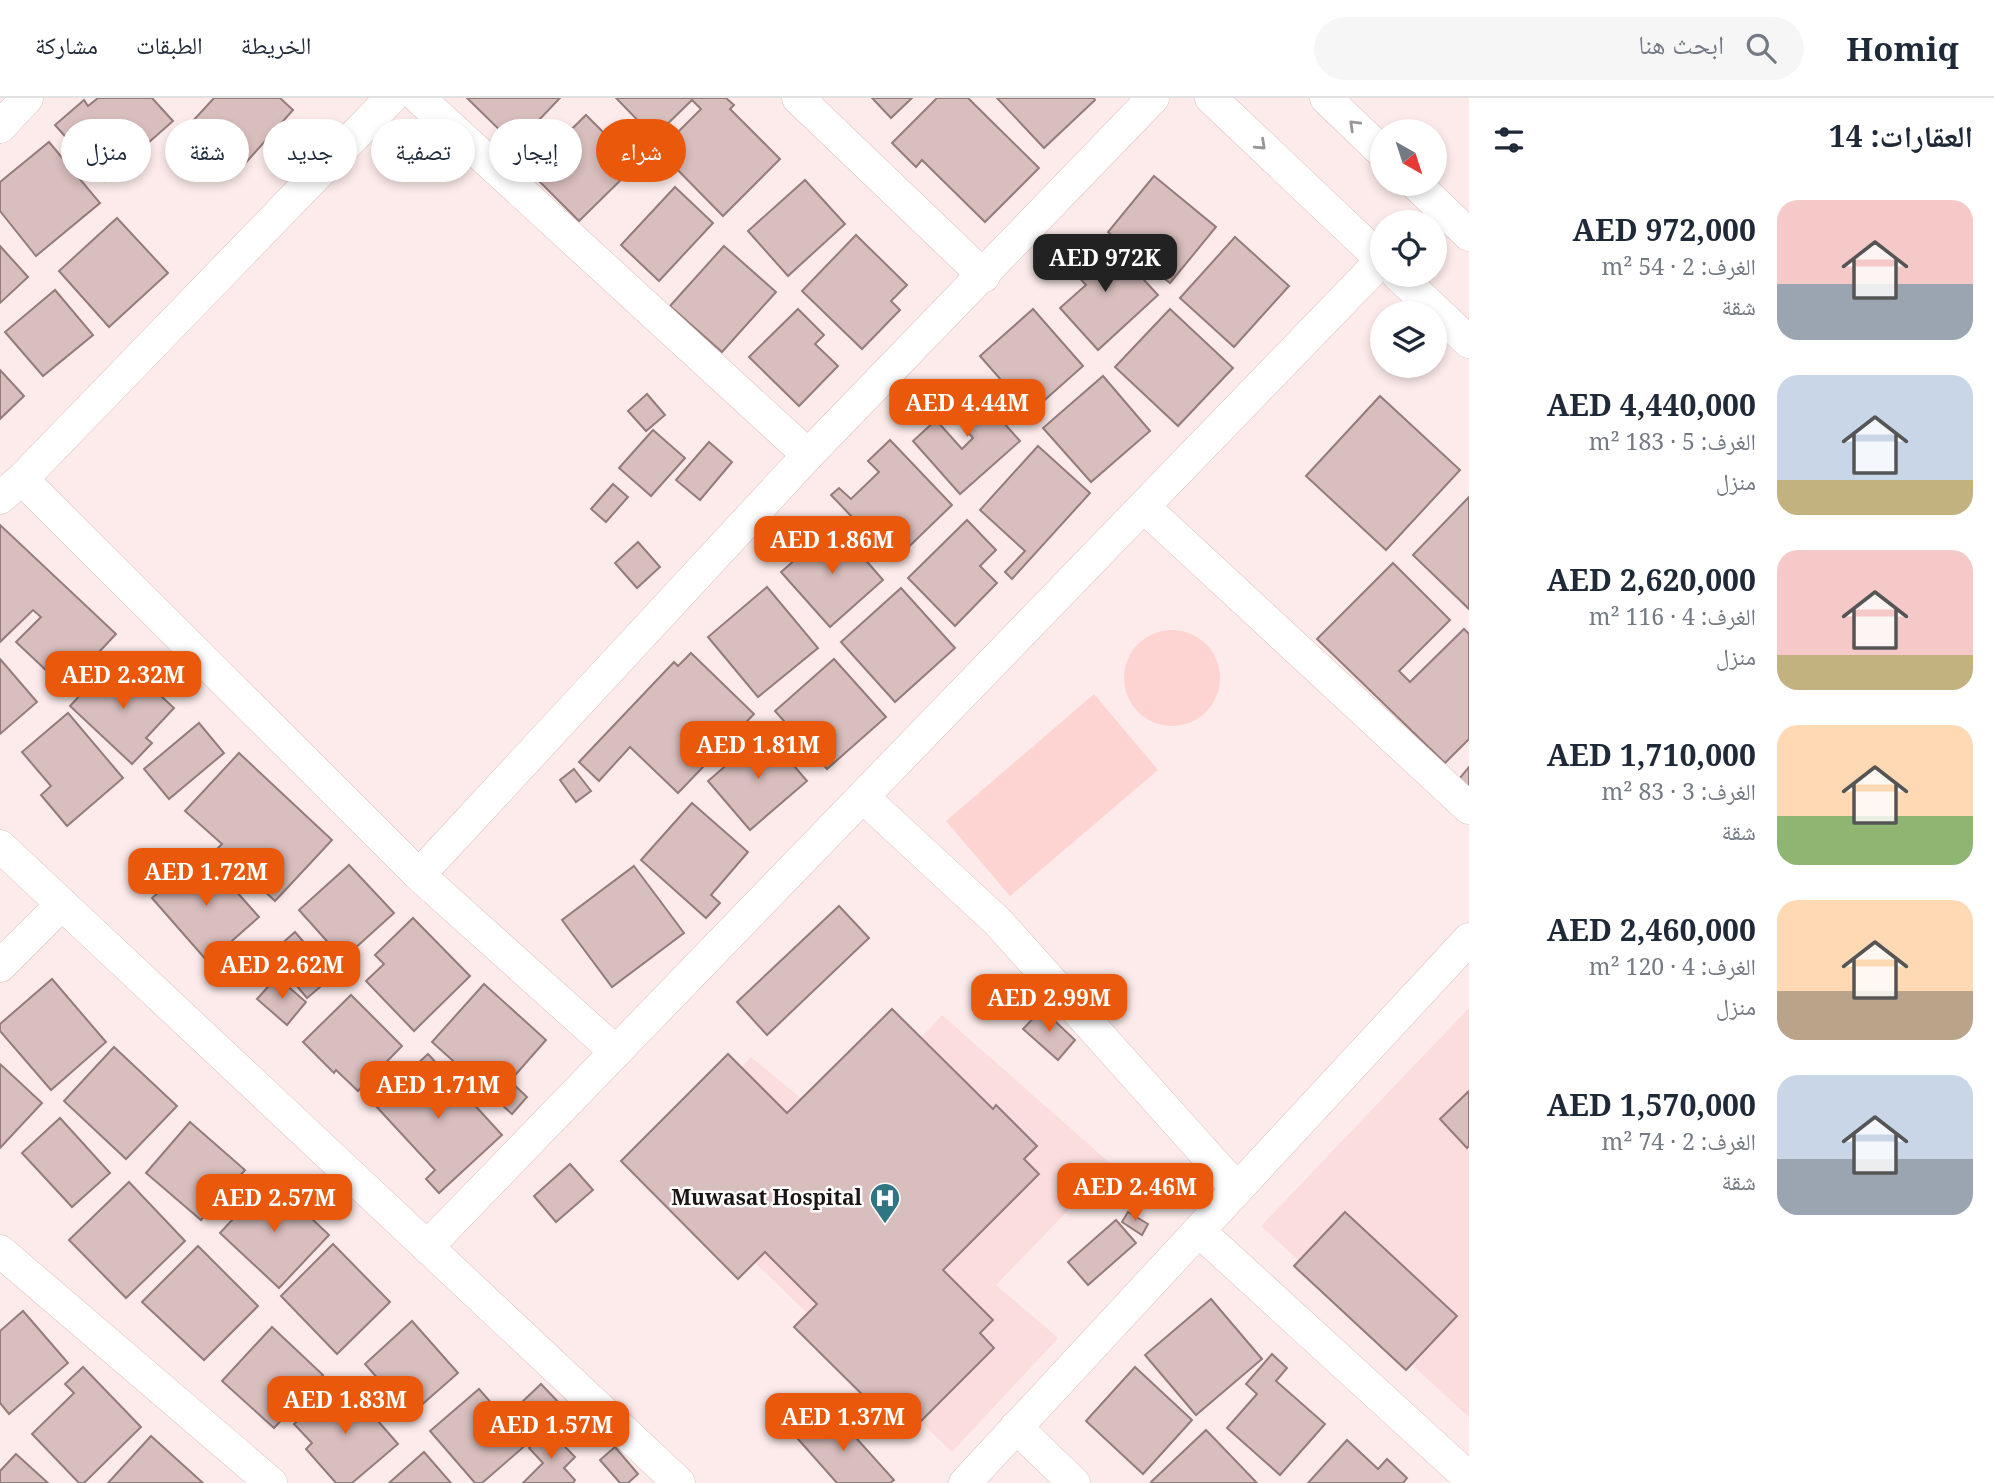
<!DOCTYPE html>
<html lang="ar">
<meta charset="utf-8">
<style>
body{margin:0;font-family:"Noto Serif","Noto Naskh Arabic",serif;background:#f6f6f7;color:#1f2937;direction:rtl;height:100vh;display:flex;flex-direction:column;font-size:26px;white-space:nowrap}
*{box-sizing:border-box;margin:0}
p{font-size:23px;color:#747a83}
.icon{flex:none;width:38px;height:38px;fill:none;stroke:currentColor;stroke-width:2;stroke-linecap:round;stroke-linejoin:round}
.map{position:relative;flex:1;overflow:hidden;direction:ltr}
.drawer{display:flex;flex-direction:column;background:#fff;width:525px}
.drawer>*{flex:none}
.guide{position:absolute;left:21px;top:21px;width:665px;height:63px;direction:rtl;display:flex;gap:14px}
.needle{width:46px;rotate:141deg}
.fabs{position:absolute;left:1370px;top:21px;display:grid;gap:14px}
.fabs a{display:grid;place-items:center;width:77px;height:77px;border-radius:50%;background:#fff;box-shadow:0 4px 10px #0003;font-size:35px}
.price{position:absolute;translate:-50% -60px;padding:0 16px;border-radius:14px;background:#ea580c;color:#fff;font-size:23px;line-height:46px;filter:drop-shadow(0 2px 4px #0008)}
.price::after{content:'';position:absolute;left:50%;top:42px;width:21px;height:16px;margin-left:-10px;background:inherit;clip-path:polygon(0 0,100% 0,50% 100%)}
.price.active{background:#222;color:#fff}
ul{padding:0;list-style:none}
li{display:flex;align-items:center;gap:21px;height:175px;padding:0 21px}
li span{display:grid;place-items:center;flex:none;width:196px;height:140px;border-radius:21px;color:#555}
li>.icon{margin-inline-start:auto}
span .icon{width:84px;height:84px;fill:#fffc;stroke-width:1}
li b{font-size:30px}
h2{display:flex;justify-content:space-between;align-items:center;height:84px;padding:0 21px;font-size:30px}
.pill{padding:0 24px;border-radius:32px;background:#fff;box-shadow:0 4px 10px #0003;font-size:24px;line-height:63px}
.pill.active{background:#ea580c;color:#fff}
header{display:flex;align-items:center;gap:42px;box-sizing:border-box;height:98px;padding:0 35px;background:#fff;border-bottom:2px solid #e0e1e3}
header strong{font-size:33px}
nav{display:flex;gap:38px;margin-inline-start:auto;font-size:24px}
.search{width:490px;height:63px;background:#f6f6f7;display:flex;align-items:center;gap:18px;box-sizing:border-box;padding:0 24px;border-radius:38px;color:#747a83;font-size:26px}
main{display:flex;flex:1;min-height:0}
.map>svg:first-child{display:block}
.built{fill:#fadddc}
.green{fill:#fed4d2}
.building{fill:#d8bebd;stroke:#947c7b;stroke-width:2}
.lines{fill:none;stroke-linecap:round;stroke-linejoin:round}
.minor-casing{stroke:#dbc1bf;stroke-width:33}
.minor{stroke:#fff;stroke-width:32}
.oneway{stroke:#999595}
.labels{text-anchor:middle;stroke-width:5;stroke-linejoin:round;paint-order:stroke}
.poi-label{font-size:21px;font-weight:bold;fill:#1c1313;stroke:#fff;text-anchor:end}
</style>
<header>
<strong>Homiq</strong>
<div class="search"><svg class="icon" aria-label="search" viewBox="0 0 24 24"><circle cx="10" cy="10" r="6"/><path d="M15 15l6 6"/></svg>ابحث هنا</div>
<nav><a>الخريطة</a><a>الطبقات</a><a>مشاركة</a></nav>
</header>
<main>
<section class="drawer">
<h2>العقارات: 14<svg class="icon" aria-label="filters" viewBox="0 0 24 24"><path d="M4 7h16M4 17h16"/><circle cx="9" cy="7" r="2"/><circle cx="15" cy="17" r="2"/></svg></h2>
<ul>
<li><span style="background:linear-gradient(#f6c9c9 60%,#9aa5b1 0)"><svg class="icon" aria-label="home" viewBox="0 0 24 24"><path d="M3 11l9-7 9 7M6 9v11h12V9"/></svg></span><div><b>AED 972,000</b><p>الغرف: 2 · 54 m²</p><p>شقة</p></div></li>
<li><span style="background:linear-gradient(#c9d6e8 75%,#c2b280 0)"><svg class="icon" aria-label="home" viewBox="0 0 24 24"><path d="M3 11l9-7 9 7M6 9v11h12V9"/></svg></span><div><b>AED 4,440,000</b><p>الغرف: 5 · 183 m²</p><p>منزل</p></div></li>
<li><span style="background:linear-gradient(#f6c9c9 75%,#c2b280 0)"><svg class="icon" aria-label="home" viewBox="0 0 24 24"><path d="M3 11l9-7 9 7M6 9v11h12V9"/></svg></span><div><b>AED 2,620,000</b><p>الغرف: 4 · 116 m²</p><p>منزل</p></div></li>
<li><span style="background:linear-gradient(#ffd9b3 65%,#8fb573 0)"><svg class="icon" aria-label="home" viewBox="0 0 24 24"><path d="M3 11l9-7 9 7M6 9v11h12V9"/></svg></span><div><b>AED 1,710,000</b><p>الغرف: 3 · 83 m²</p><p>شقة</p></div></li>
<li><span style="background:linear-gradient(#ffd9b3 65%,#b9a48a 0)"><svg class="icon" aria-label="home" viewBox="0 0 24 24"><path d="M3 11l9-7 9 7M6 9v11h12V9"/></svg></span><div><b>AED 2,460,000</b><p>الغرف: 4 · 120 m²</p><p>منزل</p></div></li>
<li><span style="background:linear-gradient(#c9d6e8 60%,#9aa5b1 0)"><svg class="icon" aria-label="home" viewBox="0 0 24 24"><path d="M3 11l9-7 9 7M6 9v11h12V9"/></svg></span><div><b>AED 1,570,000</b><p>الغرف: 2 · 74 m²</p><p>شقة</p></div></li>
</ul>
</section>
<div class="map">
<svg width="1469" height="1385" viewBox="0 0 1469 1385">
<rect width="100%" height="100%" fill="#fcebea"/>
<!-- built -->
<g class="built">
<path d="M1469,910V1319L1261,1128Z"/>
<path d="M942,917L1112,1067L996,1187L1058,1240L952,1354L653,1067L751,959L838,1031Z"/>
</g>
<!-- green -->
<g class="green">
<circle cx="1172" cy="580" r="48"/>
<path d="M1094,596L1158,672L1010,798L946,723Z"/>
</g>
<!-- building -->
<g class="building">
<path d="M98,0H152L173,23L105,83L55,27L84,2L88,8Z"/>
<path d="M214,0H280L293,12L241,70L191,25Z"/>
<path d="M467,0H560L515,47Z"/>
<path d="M616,0H726L734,7L730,11L780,61L723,118L659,53L701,11L692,2L654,39Z"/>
<path d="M872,0H912L891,20Z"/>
<path d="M937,0H968L1039,70L985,124L922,62L916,69L892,45Z"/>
<path d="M997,0H1094L1095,2L1044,50Z"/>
<path d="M586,17L636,67L579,123L529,73Z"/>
<path d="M49,44L100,105L36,158L0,113V84Z"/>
<path d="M1154,78L1216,129L1170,185L1108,134Z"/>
<path d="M805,82L845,126L788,178L748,133Z"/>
<path d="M675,89L713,125L659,183L621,147Z"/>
<path d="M117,120L168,175L109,229L59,173Z"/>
<path d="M856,137L907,187L891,203L900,212L862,251L802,193Z"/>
<path d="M1235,139L1289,188L1234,249L1180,200Z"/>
<path d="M1089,142L1109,163L1119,155L1158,197L1098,252L1060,210L1086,187L1065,164Z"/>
<path d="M0,148L28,179L0,205Z"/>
<path d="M724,148L776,194L722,254L670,208Z"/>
<path d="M55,192L93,237L43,278L5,234Z"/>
<path d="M798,211L824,237L815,246L838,268L799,308L749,259Z"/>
<path d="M1033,211L1083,268L1030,315L980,258Z"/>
<path d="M1170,211L1233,270L1178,328L1115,269Z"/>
<path d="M0,272L24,298L0,321Z"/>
<path d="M1103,278L1150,333L1091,384L1043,330Z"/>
<path d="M957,283L972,300L977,295L1020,343L960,396L913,343L936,322L962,351L973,340L938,301Z"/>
<path d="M647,296L665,317L646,333L628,313Z"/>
<path d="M1380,298L1460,372L1386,452L1306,378Z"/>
<path d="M653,332L685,360L651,398L619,370Z"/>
<path d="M890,342L952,407L894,463L831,397L839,390L851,401L879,374L868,363Z"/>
<path d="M709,344L732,364L700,402L676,382Z"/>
<path d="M1038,348L1090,395L1012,481L1005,474L1025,453L980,412Z"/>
<path d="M613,386L628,399L606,424L591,411Z"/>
<path d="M1469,399V511L1413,457Z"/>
<path d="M967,422L996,452L980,468L997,485L955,528L908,480Z"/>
<path d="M0,427L116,536L65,590L16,544L41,519L33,512L0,544Z"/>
<path d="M835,427L883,482L830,529L781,474Z"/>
<path d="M638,444L660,469L637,490L615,465Z"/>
<path d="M1393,465L1450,522L1399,573L1410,584L1464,531L1469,536V641L1445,665L1317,541Z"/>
<path d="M767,489L818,550L758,599L708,539Z"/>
<path d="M901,490L955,550L895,604L841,544Z"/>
<path d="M691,555L754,616L678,695L630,649L599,683L579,664L674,564L678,568Z"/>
<path d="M0,561L37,604L0,636Z"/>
<path d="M834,561L886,619L827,671L775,613Z"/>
<path d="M111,564L129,582L136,575L174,610L146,640L152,645L132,666L70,608Z"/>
<path d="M68,615L123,680L67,728L41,697L51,688L22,654Z"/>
<path d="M199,625L224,655L169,701L144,671Z"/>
<path d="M765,634L807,683L750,732L708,683Z"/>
<path d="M239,655L332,742L275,803L218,750L222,746L185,713Z"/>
<path d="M1469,669V689L1459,681Z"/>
<path d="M574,671L591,693L576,704L560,682Z"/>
<path d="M692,705L748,754L711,797L720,805L706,820L641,762Z"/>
<path d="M203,756L259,819L208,864L152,800Z"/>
<path d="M349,767L394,815L343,861L299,812Z"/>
<path d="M634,768L684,835L612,889L562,822Z"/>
<path d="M839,808L869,840L767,937L737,904Z"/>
<path d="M413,820L470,878L414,933L366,883L384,866L375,857Z"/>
<path d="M295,834L333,878L307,900L270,856Z"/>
<path d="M277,879L306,904L287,927L257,901Z"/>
<path d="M52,881L106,944L51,992L0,933V926Z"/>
<path d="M484,886L546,942L510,983L527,999L512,1016L432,944Z"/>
<path d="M351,897L402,948L358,993L336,972L334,975L303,944Z"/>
<path d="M892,911L993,1011L996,1007L1037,1048L1024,1061L1039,1076L943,1172L993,1222L980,1235L994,1250L919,1325L905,1311L891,1325L794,1229L817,1206L765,1154L738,1181L621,1063L728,956L787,1015Z"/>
<path d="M1042,911L1075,942L1058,962L1023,931Z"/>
<path d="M114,949L177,1008L126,1061L64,1003Z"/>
<path d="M428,956L502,1037L439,1095L426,1081L435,1072L374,1006Z"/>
<path d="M0,966L42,1005L0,1050Z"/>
<path d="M1469,993V1048L1467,1050L1440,1021Z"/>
<path d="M60,1020L110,1075L72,1109L22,1055Z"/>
<path d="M190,1024L245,1072L201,1122L146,1075Z"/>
<path d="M570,1066L593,1092L556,1124L534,1098Z"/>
<path d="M270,1081L329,1137L279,1190L220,1135Z"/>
<path d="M129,1084L185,1143L126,1200L69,1142Z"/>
<path d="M1128,1114L1148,1126L1142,1137L1122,1124Z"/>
<path d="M1345,1114L1457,1218L1406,1272L1294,1168Z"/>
<path d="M1116,1122L1136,1145L1088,1187L1068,1164Z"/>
<path d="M333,1146L390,1204L337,1256L281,1198Z"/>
<path d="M198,1148L258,1208L204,1262L142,1204Z"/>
<path d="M1211,1201L1262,1261L1196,1317L1145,1257Z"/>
<path d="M23,1213L68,1265L9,1316L0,1305V1233Z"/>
<path d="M412,1223L458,1275L410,1317L365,1266Z"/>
<path d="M272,1229L323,1277L274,1330L222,1283Z"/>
<path d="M1272,1256L1287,1270L1276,1283L1325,1326L1280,1377L1227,1330L1257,1296L1246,1286Z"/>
<path d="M83,1269L141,1329L84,1385H79L32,1336L74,1295L65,1286Z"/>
<path d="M1135,1269L1192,1322L1143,1376L1086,1323Z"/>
<path d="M344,1284L398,1346L352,1385H336L306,1351L312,1345L294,1326Z"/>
<path d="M541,1286L563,1309L544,1328L521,1305Z"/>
<path d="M479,1291L527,1346L482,1385H475L430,1333Z"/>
<path d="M831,1312L894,1382L890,1385H837L798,1341Z"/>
<path d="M548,1331L575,1359L564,1370L575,1382L573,1385H523L543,1365L529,1350Z"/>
<path d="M1206,1332L1257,1385H1152L1151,1384Z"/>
<path d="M151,1338L203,1385H108Z"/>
<path d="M1347,1342L1378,1371L1387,1361L1407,1380L1403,1385H1308Z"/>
<path d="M615,1349L638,1376L628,1385H620L600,1362Z"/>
<path d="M424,1354L451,1385H389Z"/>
<path d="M16,1356L48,1385H0V1373Z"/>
</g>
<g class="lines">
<!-- minor casing -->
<g class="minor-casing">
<g id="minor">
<path d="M419,0L808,357"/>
<path d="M798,0L984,178"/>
<path d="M1211,0L1382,162"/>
<path d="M1326,0L1382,54"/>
<path d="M0,29L27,0"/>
<path d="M1416,86L1469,137"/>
<path d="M1398,177L1469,244"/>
<path d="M22,381L419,777L616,954"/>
<path d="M0,400L22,381L391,0"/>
<path d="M1144,409L1469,710"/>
<path d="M863,699L998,824L1237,1091"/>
<path d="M0,748L679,1385"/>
<path d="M419,777L808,357L1153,0"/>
<path d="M0,868L62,806"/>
<path d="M1199,1133L1469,1380"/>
<path d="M427,1149L1382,162"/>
<path d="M0,1153L271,1385"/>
<path d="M1016,1329L1074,1385"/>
<path d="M965,1385L1469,841"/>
</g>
</g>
<!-- minor -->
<use href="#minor" class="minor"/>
</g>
<!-- one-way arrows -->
<defs><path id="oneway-chevron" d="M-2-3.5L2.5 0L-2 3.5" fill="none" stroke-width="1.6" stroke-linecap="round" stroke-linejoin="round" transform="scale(1.75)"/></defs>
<g class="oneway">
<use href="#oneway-chevron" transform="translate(1354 27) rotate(-136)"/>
<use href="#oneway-chevron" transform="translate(1261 47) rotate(43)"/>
</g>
<!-- icons -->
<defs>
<g id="hospital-pin" transform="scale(1.575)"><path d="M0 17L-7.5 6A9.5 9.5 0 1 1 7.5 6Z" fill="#2f7582" stroke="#fff"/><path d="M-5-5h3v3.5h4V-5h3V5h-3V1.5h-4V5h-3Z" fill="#fff"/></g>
</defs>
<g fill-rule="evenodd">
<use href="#hospital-pin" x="885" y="1100"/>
</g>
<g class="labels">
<!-- poi labels -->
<g class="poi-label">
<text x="862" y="1107">Muwasat Hospital</text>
</g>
</g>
</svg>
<div class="fabs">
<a><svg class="needle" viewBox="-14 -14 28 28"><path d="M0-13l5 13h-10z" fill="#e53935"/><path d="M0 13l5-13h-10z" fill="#747a83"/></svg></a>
<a><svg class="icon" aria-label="locate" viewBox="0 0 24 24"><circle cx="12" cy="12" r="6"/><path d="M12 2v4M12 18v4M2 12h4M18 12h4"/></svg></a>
<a><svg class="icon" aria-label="layers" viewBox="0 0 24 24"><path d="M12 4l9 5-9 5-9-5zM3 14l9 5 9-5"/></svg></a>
</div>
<b class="price active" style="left:1105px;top:196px">AED 972K</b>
<b class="price" style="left:967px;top:341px">AED 4.44M</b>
<b class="price" style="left:832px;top:478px">AED 1.86M</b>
<b class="price" style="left:123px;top:613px">AED 2.32M</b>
<b class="price" style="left:758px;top:683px">AED 1.81M</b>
<b class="price" style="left:206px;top:810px">AED 1.72M</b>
<b class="price" style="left:282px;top:903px">AED 2.62M</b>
<b class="price" style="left:1049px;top:936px">AED 2.99M</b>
<b class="price" style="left:438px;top:1023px">AED 1.71M</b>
<b class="price" style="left:1135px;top:1125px">AED 2.46M</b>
<b class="price" style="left:274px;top:1136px">AED 2.57M</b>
<b class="price" style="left:345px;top:1338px">AED 1.83M</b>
<b class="price" style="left:843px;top:1355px">AED 1.37M</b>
<b class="price" style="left:551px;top:1363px">AED 1.57M</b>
<div class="guide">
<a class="pill active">شراء</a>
<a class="pill">إيجار</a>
<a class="pill">تصفية</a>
<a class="pill">جديد</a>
<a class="pill">شقة</a>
<a class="pill">منزل</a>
</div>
</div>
</main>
